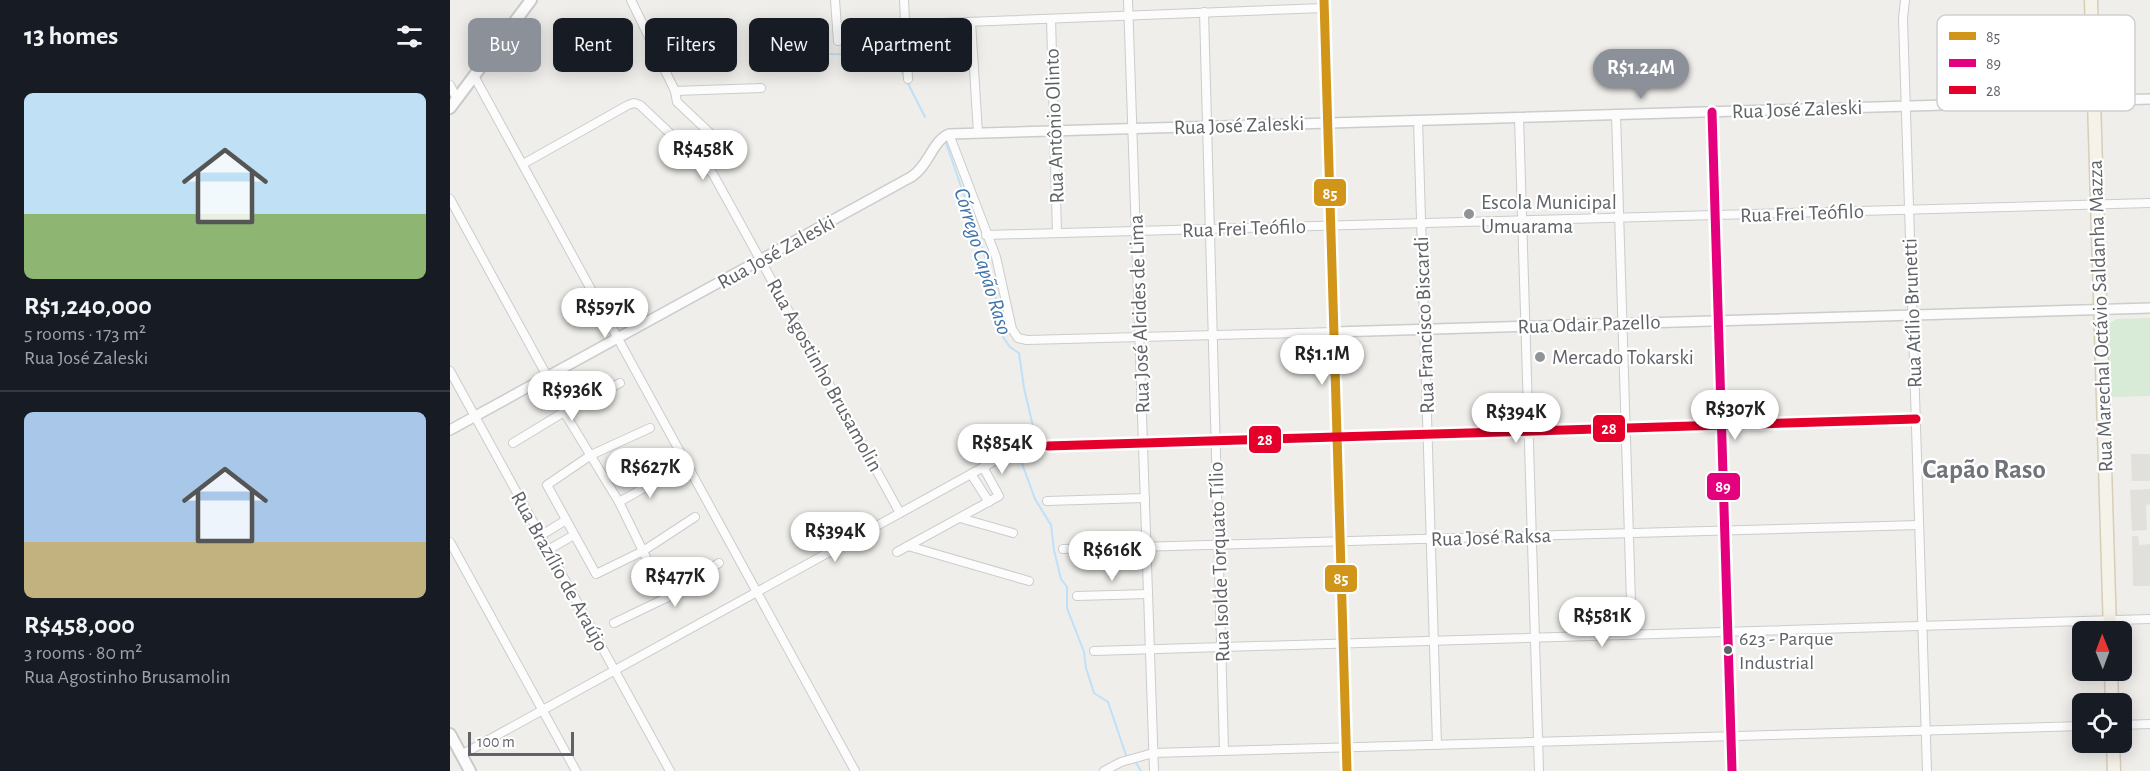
<!DOCTYPE html>
<meta charset="utf-8">
<style>
body{margin:0;font-family:"Alegreya Sans",sans-serif;background:#20242c;color:#f1f3f6;height:100vh;display:flex;flex-direction:column;font-size:22px;white-space:nowrap}
*{box-sizing:border-box;margin:0}
p{font-size:20px;color:#9ea1a6}
.icon{flex:none;width:33px;height:33px;fill:none;stroke:currentColor;stroke-width:2;stroke-linecap:round;stroke-linejoin:round}
.map{position:relative;flex:1;overflow:hidden}
.details{display:flex;flex-direction:column;background:#171b24;width:450px}
.details>*{flex:none}
.hud{position:absolute;left:18px;top:18px;width:570px;height:54px;display:flex;gap:12px}
.needle{width:39px;rotate:359deg}
.controls{position:absolute;left:1622px;top:621px;display:grid;gap:12px}
.controls a{display:grid;place-items:center;width:60px;height:60px;border-radius:9px;background:#171b24;box-shadow:0 3px 15px #0003;font-size:30px}
.scale{position:absolute;left:18px;bottom:15px;width:106px;box-sizing:border-box;padding-left:6px;border:3px solid #5f6368;border-top:0;font-size:16px;line-height:21px;white-space:nowrap;color:#5f6368;-webkit-text-stroke:4px #fff;paint-order:stroke}
.price{position:absolute;translate:-50% -51px;padding:0 14px;border-radius:21px;background:#fff;color:#222;font-size:20px;line-height:39px;filter:drop-shadow(0 2px 3px #0008)}
.price::after{content:'';position:absolute;left:50%;top:36px;width:18px;height:14px;margin-left:-9px;background:inherit;clip-path:polygon(0 0,100% 0,50% 100%)}
.price.on{background:#8c9099;color:#fff}
ul{padding:0;list-style:none}
li{display:grid;align-content:center;gap:12px;height:318px;padding:0 24px}
li+li{border-top:2px solid #363941}
li span{display:grid;place-items:center;height:186px;border-radius:9px;color:#555}
li>.icon{margin-inline-start:auto}
span .icon{width:108px;height:108px;fill:#fffc;stroke-width:1}
li b{font-size:26px}
h2{display:flex;justify-content:space-between;align-items:center;height:72px;padding:0 24px;font-size:26px}
.tag{padding:0 21px;border-radius:9px;background:#171b24;box-shadow:0 3px 15px #0003;font-size:21px;line-height:54px}
.tag.on{background:#8c9099;color:#fff}
main{display:flex;flex:1;min-height:0}
.map>svg:first-child{display:block}
.education{fill:#e2e0da}
.green{fill:#d8ebd6}
.lines{fill:none;stroke-linecap:round;stroke-linejoin:round}
.stream{stroke:#bfe0f9;stroke-width:2}
.minor-casing{stroke:#cbcccc;stroke-width:10}
.tertiary-casing{stroke:#cbcccc;stroke-width:12}
.secondary-casing{stroke:#cacacb;stroke-width:14}
.primary-casing{stroke:#d7ceb8;stroke-width:15}
.minor{stroke:#fdfcfc;stroke-width:8}
.tertiary{stroke:#fdfcfc;stroke-width:9}
.secondary{stroke:#fdfcfc;stroke-width:10}
.primary{stroke:#f4f2e9;stroke-width:12}
.bus-1-casing{stroke:#fff;stroke-width:14}
.bus-2-casing{stroke:#fff;stroke-width:14}
.bus-3-casing{stroke:#fff;stroke-width:14}
.bus-1{stroke:#d1951a;stroke-width:9}
.bus-2{stroke:#e5007d;stroke-width:9}
.bus-3{stroke:#e4002b;stroke-width:9}
.poi-dot{fill:#919496;stroke:#fff;stroke-width:2}
.bus-dot{fill:#5f6368;stroke:#fff;stroke-width:2}
.labels{text-anchor:middle;stroke-width:4.5;stroke-linejoin:round;paint-order:stroke}
.bus-label{font-size:20px;fill:#5f6368;stroke:#fff;text-anchor:start}
.street-label{font-size:21px;fill:#5f6368;stroke:#fff}
.poi-label{font-size:21px;fill:#5f6368;stroke:#fff;text-anchor:start}
.water-label{font-size:22px;font-style:italic;fill:#4174aa;stroke:#fff}
.district-label{font-size:27px;font-weight:bold;fill:#70757a;stroke:#fff}
.key{fill:#fff;stroke:#cfd0d2;stroke-width:1.5}
.key-label{font-size:16px;fill:#5f6368}
.line-badge{stroke:#fff;stroke-width:2}
.badge-label{font-size:16px;text-anchor:middle;font-weight:bold;fill:#fff}
</style>
<main>
<section class="details">
<h2>13 homes<svg class="icon" aria-label="filters" viewBox="0 0 24 24"><path d="M4 7h16M4 17h16"/><circle cx="9" cy="7" r="2"/><circle cx="15" cy="17" r="2"/></svg></h2>
<ul>
<li><span style="background:linear-gradient(#bfe0f5 65%,#8fb573 0)"><svg class="icon" aria-label="home" viewBox="0 0 24 24"><path d="M3 11l9-7 9 7M6 9v11h12V9"/></svg></span><div><b>R$1,240,000</b><p>5 rooms · 173 m²</p><p>Rua José Zaleski</p></div></li>
<li><span style="background:linear-gradient(#a9c7e8 70%,#c2b280 0)"><svg class="icon" aria-label="home" viewBox="0 0 24 24"><path d="M3 11l9-7 9 7M6 9v11h12V9"/></svg></span><div><b>R$458,000</b><p>3 rooms · 80 m²</p><p>Rua Agostinho Brusamolin</p></div></li>
</ul>
</section>
<div class="map">
<svg width="1700" height="771" viewBox="0 0 1700 771">
<rect width="100%" height="100%" fill="#efeeea"/>
<!-- education -->
<g class="education">
<path d="M1681,454H1700V481H1682Z"/>
<path d="M1700,489V504L1696,505L1697,530L1682,531L1680,490Z"/>
<path d="M1682,536H1688L1689,545L1700,544V586H1683Z"/>
</g>
<!-- green -->
<path class="green" d="M1700,318V396L1661,397L1659,324L1667,319Z"/>
<g class="lines">
<!-- stream -->
<g class="stream">
<path d="M380,54L430,55L448,64L475,117"/>
<path d="M495,140L533,250L545,293L553,337L560,347L569,353L574,388L586,439L580,449L570,458L585,499L601,525L604,550L611,579L617,587V608L634,652L636,668L644,693L658,702L677,758"/>
<path d="M685,761L691,771"/>
</g>
<!-- minor casing -->
<g class="minor-casing">
<g id="minor">
<path d="M181,0L225,91L227,102L262,135"/>
<path d="M385,0L388,41"/>
<path d="M454,0L458,79"/>
<path d="M678,0L704,771"/>
<path d="M1455,0L1453,19L1477,771"/>
<path d="M754,12L774,751"/>
<path d="M601,19L607,233"/>
<path d="M521,22L528,133"/>
<path d="M387,27L874,8"/>
<path d="M24,76L405,771"/>
<path d="M0,85L7,99"/>
<path d="M225,91L311,88"/>
<path d="M1262,112L1282,771"/>
<path d="M1166,114L1182,635"/>
<path d="M1069,117L1089,771"/>
<path d="M968,120L987,745"/>
<path d="M499,134L546,257L562,329L568,338L577,340L884,332"/>
<path d="M73,164L178,105L184,103L190,105L263,174L450,513"/>
<path d="M0,199L97,376"/>
<path d="M536,235L1700,203"/>
<path d="M0,371L220,771"/>
<path d="M114,412L169,502L216,598"/>
<path d="M200,428L141,455L97,485L146,574L193,551L245,517"/>
<path d="M63,443L114,412L170,383"/>
<path d="M598,446L1466,419"/>
<path d="M521,474L539,502"/>
<path d="M597,501L695,498"/>
<path d="M169,502L219,474"/>
<path d="M510,518L563,533"/>
<path d="M90,536L116,520"/>
<path d="M0,542L126,771"/>
<path d="M458,546L579,581"/>
<path d="M613,549L1469,525"/>
<path d="M98,550L124,535"/>
<path d="M447,552L549,496L533,467"/>
<path d="M627,596L698,594"/>
<path d="M164,623L216,598L269,563"/>
<path d="M644,651L1700,619"/>
<path d="M1671,725L1700,724"/>
<path d="M11,755L550,458"/>
<path d="M654,771L671,762L703,753L1632,726"/>
</g>
</g>
<!-- tertiary casing -->
<g class="tertiary-casing">
<g id="tertiary">
<path d="M874,0L897,771"/>
<path d="M884,332L1700,308"/>
<path d="M0,430L461,177C478,167 483,140 499,134L1700,99"/>
</g>
</g>
<!-- secondary casing -->
<g class="secondary-casing">
<g id="secondary">
<path d="M0,108L81,0"/>
<path d="M0,734L20,771"/>
</g>
</g>
<!-- primary casing -->
<g class="primary-casing">
<g id="primary">
<path d="M1641,0L1660,632"/>
<path d="M1661,670L1662,704"/>
<path d="M1663,742L1664,771"/>
</g>
</g>
<!-- minor -->
<use href="#minor" class="minor"/>
<!-- tertiary -->
<use href="#tertiary" class="tertiary"/>
<!-- secondary -->
<use href="#secondary" class="secondary"/>
<!-- primary -->
<use href="#primary" class="primary"/>
<!-- bus-1 casing -->
<g class="bus-1-casing">
<path id="bus-1" d="M874,0L897,771"/>
</g>
<!-- bus-2 casing -->
<g class="bus-2-casing">
<path id="bus-2" d="M1262,112L1282,771"/>
</g>
<!-- bus-3 casing -->
<g class="bus-3-casing">
<path id="bus-3" d="M598,446L1466,419"/>
</g>
<!-- bus-1 -->
<use href="#bus-1" class="bus-1"/>
<!-- bus-2 -->
<use href="#bus-2" class="bus-2"/>
<!-- bus-3 -->
<use href="#bus-3" class="bus-3"/>
</g>
<!-- markers -->
<g class="poi-dot">
<circle cx="1019" cy="214" r="6"/>
<circle cx="1090" cy="357" r="6"/>
</g>
<circle class="bus-dot" cx="1278" cy="650" r="5"/>
<g class="labels">
<!-- bus labels -->
<g class="bus-label">
<text x="1289" y="645">623 - Parque<tspan x="1289" dy="24">Industrial</tspan></text>
</g>
<!-- street labels -->
<g class="street-label">
<text transform="translate(1347 109) rotate(-2)" y="7">Rua José Zaleski</text>
<text transform="translate(789 125) rotate(-2)" y="7">Rua José Zaleski</text>
<text transform="translate(604 126) rotate(-92)" y="7">Rua Antônio Olinto</text>
<text transform="translate(1352 213) rotate(-2)" y="7">Rua Frei Teófilo</text>
<text transform="translate(794 228) rotate(-2)" y="7">Rua Frei Teófilo</text>
<text transform="translate(326 252) rotate(-29)" y="7">Rua José Zaleski</text>
<text transform="translate(1462 313) rotate(-92)" y="7">Rua Atílio Brunetti</text>
<text transform="translate(689 314) rotate(-92)" y="7">Rua José Alcides de Lima</text>
<text transform="translate(1650 316) rotate(-92)" y="7">Rua Marechal Octávio Saldanha Mazza</text>
<text transform="translate(1139 324) rotate(-2)" y="7">Rua Odair Pazello</text>
<text transform="translate(974 325) rotate(-92)" y="7">Rua Francisco Biscardi</text>
<text transform="translate(375 375) rotate(61)" y="7">Rua Agostinho Brusamolin</text>
<text transform="translate(1041 537) rotate(-2)" y="7">Rua José Raksa</text>
<text transform="translate(769 562) rotate(-92)" y="7">Rua Isolde Torquato Tílio</text>
<text transform="translate(110 571) rotate(61)" y="7">Rua Brazílio de Araújo</text>
</g>
<!-- poi labels -->
<g class="poi-label">
<text x="1031" y="209">Escola Municipal<tspan x="1031" dy="24">Umuarama</tspan></text>
<text x="1102" y="364">Mercado Tokarski</text>
</g>
<!-- water labels -->
<g class="water-label">
<text transform="translate(534 261) rotate(73)" y="8">Córrego Capão Raso</text>
</g>
<!-- district labels -->
<g class="district-label">
<text x="1534" y="478">Capão Raso</text>
</g>
</g>
<!-- legend -->
<rect x="1487" y="15" width="198" height="96" rx="9" class="key"/>
<rect x="1499" y="32" width="27" height="8" fill="#d1951a"/>
<rect x="1499" y="59" width="27" height="8" fill="#e5007d"/>
<rect x="1499" y="86" width="27" height="8" fill="#e4002b"/>
<g class="key-label">
<text x="1536" y="42">85</text>
<text x="1536" y="69">89</text>
<text x="1536" y="96">28</text>
</g>
<g class="line-badge">
<rect x="863" y="178" width="34" height="29" rx="6" fill="#d1951a"/>
<rect x="1142" y="414" width="34" height="29" rx="6" fill="#e4002b"/>
<rect x="798" y="425" width="34" height="29" rx="6" fill="#e4002b"/>
<rect x="1256" y="472" width="35" height="29" rx="6" fill="#e5007d"/>
<rect x="874" y="564" width="34" height="29" rx="6" fill="#d1951a"/>
</g>
<g class="badge-label">
<text x="880" y="199">85</text>
<text x="1159" y="434">28</text>
<text x="815" y="445">28</text>
<text x="1273" y="492">89</text>
<text x="891" y="584">85</text>
</g>
</svg>
<div class="controls">
<a><svg class="needle" viewBox="-14 -14 28 28"><path d="M0-13l5 13h-10z" fill="#e53935"/><path d="M0 13l5-13h-10z" fill="#9ea1a6"/></svg></a>
<a><svg class="icon" aria-label="locate" viewBox="0 0 24 24"><circle cx="12" cy="12" r="6"/><path d="M12 2v4M12 18v4M2 12h4M18 12h4"/></svg></a>
</div>
<div class="scale">100 m</div>
<b class="price on" style="left:1191px;top:100px">R$1.24M</b>
<b class="price" style="left:253px;top:181px">R$458K</b>
<b class="price" style="left:155px;top:339px">R$597K</b>
<b class="price" style="left:872px;top:386px">R$1.1M</b>
<b class="price" style="left:122px;top:422px">R$936K</b>
<b class="price" style="left:1285px;top:441px">R$307K</b>
<b class="price" style="left:1066px;top:444px">R$394K</b>
<b class="price" style="left:552px;top:475px">R$854K</b>
<b class="price" style="left:200px;top:499px">R$627K</b>
<b class="price" style="left:385px;top:563px">R$394K</b>
<b class="price" style="left:662px;top:582px">R$616K</b>
<b class="price" style="left:225px;top:608px">R$477K</b>
<b class="price" style="left:1152px;top:648px">R$581K</b>
<div class="hud">
<a class="tag on">Buy</a>
<a class="tag">Rent</a>
<a class="tag">Filters</a>
<a class="tag">New</a>
<a class="tag">Apartment</a>
</div>
</div>
</main>
